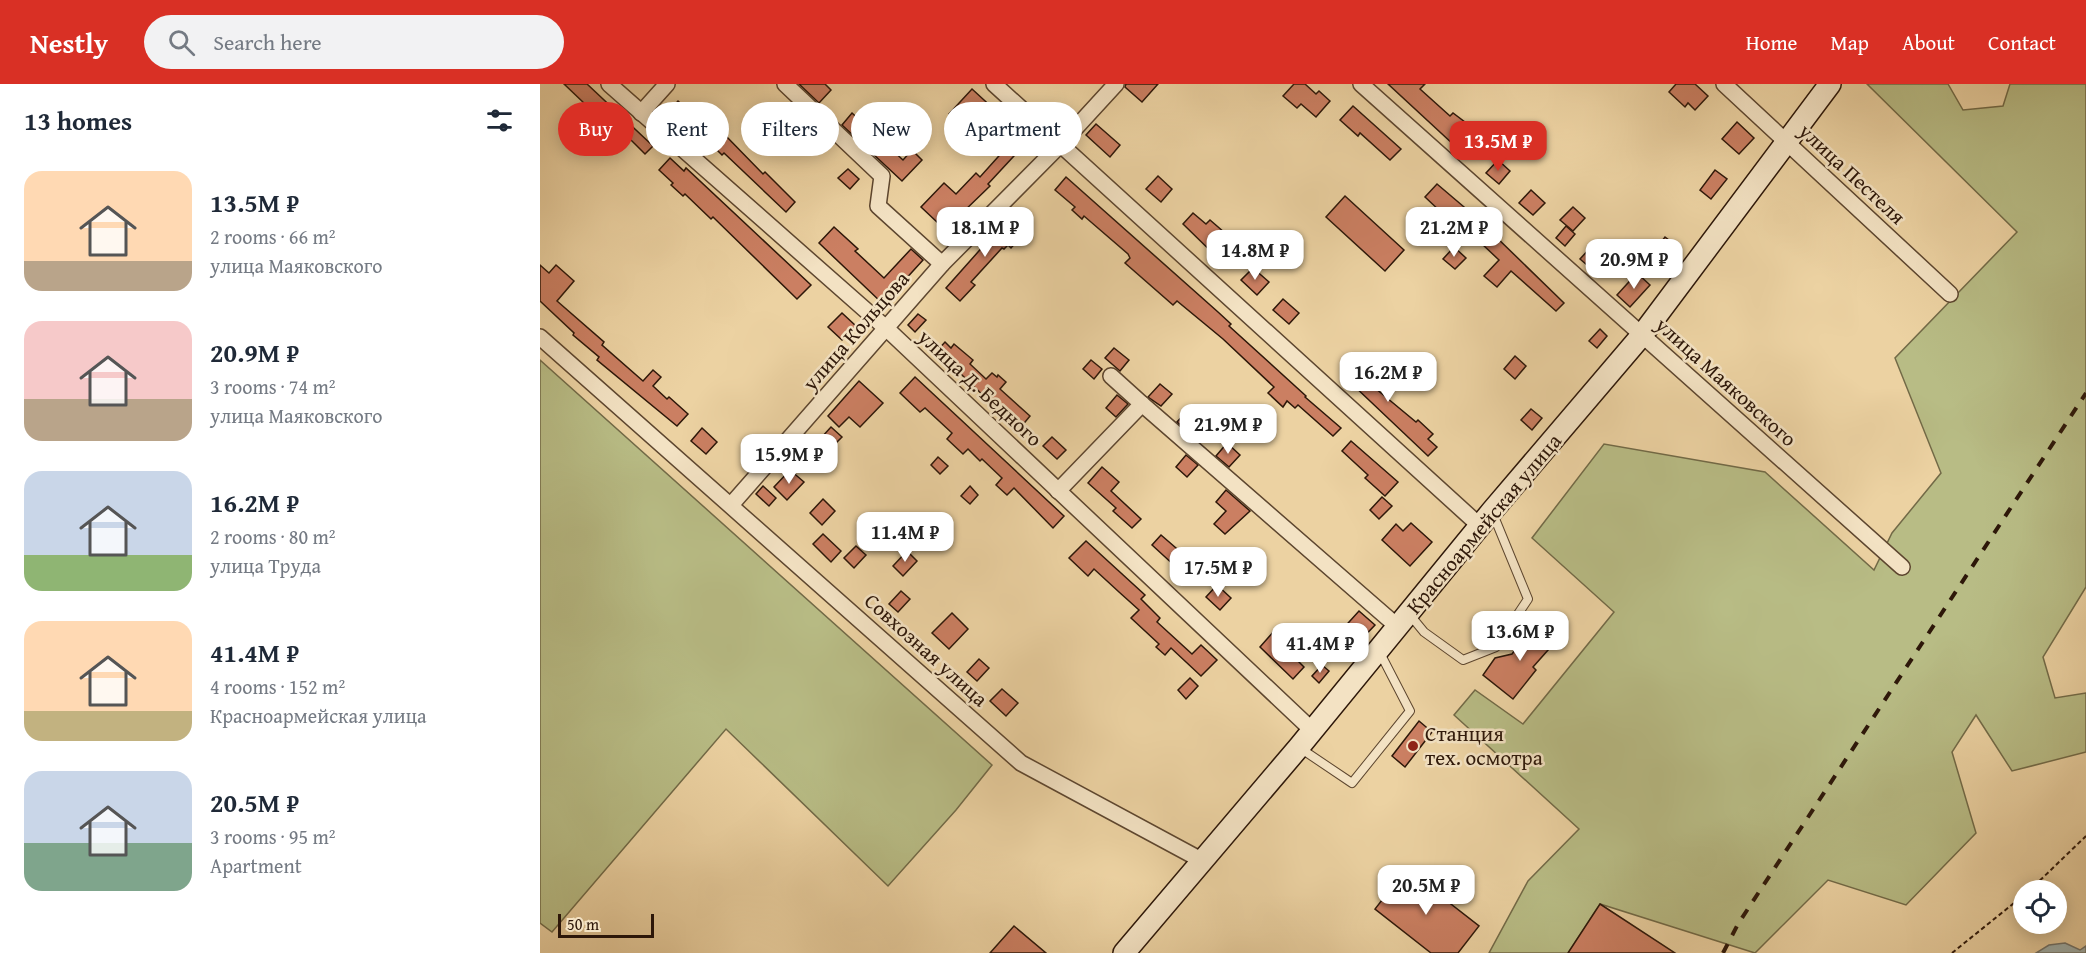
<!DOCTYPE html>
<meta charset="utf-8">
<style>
body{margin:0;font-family:"Gentium Book Plus",serif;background:#f2f2f3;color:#1f2937;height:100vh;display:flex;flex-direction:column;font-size:22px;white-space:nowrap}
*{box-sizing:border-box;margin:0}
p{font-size:20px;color:#747a83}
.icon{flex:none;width:33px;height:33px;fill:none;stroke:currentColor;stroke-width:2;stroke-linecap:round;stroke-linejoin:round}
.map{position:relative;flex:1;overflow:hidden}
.panel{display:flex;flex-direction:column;background:#fff;width:540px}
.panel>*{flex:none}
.top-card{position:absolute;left:18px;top:18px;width:570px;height:54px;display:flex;gap:12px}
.controls{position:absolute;left:1473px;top:796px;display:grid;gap:12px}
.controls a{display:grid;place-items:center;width:54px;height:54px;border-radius:50%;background:#fff;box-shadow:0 3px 15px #0003;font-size:30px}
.scale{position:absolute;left:18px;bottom:15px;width:96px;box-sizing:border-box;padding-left:6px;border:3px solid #2d1709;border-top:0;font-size:16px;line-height:21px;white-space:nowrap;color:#2d1709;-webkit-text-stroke:4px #f3e2c3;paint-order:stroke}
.price{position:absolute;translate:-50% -51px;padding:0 14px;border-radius:12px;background:#fff;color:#222;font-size:20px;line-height:39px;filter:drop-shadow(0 2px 3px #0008)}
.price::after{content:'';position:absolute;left:50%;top:36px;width:18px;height:14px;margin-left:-9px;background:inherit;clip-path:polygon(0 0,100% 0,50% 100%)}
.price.current{background:#d93025;color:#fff}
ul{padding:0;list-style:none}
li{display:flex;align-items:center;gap:18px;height:150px;padding:0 24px}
li span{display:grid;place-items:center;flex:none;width:168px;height:120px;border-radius:18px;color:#555}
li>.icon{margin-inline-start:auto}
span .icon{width:72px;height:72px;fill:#fffc;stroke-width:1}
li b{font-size:26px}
h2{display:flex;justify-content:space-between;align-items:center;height:72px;padding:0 24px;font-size:26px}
.pill{padding:0 21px;border-radius:27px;background:#fff;box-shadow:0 3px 15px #0003;font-size:21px;line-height:54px}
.pill.current{background:#d93025;color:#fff}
header{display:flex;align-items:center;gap:36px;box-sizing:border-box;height:84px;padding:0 30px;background:#d93025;color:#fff}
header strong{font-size:28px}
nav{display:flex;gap:33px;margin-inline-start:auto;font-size:21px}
.search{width:420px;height:54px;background:#f2f2f3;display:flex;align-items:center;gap:15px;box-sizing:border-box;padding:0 21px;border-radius:33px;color:#747a83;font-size:22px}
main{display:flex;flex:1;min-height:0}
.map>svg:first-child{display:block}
.green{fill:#b8bc85;stroke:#726a47;stroke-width:1.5}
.water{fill:#9fb4b2;stroke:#71756e;stroke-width:1.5}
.building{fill:#cb7f62;stroke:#2d1709;stroke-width:1.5}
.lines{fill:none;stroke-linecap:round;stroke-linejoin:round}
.service-casing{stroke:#5d462f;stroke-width:10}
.minor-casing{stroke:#5d462f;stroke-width:18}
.secondary-casing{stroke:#2d1709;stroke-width:24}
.path{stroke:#2d1709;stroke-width:2;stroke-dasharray:4.5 3;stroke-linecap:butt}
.service{stroke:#f3e2c3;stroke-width:8}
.minor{stroke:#f3e2c3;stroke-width:15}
.secondary{stroke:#f3e2c3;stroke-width:21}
.rail{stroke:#2d1709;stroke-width:4;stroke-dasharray:10 10;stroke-linecap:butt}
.poi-dot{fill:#8f2418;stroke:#f3e2c3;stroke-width:2}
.labels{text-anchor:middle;stroke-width:5;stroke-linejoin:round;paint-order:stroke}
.street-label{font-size:21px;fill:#2d1709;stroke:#f3e2c3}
.poi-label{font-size:21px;fill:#2d1709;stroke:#f3e2c3;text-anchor:start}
</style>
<header>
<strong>Nestly</strong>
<div class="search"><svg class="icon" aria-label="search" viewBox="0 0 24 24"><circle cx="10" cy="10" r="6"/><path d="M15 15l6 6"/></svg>Search here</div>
<nav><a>Home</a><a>Map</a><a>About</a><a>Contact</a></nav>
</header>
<main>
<section class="panel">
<h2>13 homes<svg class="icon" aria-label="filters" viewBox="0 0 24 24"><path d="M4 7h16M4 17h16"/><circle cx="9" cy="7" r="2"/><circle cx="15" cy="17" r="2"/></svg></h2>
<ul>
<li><span style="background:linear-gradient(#ffd9b3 75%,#b9a48a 0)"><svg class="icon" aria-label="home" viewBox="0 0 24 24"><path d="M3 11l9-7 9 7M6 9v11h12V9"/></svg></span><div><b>13.5M ₽</b><p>2 rooms · 66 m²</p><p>улица Маяковского</p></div></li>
<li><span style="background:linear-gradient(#f6c9c9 65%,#b9a48a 0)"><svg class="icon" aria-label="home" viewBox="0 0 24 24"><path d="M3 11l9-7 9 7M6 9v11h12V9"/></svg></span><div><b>20.9M ₽</b><p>3 rooms · 74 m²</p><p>улица Маяковского</p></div></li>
<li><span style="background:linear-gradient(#c9d6e8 70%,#8fb573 0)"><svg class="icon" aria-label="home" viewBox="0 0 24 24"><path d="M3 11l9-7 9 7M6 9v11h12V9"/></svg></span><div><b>16.2M ₽</b><p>2 rooms · 80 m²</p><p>улица Труда</p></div></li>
<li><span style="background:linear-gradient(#ffd9b3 75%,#c2b280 0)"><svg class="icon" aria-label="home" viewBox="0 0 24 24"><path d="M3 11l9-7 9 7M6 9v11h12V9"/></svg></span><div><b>41.4M ₽</b><p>4 rooms · 152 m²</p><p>Красноармейская улица</p></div></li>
<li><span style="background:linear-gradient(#c9d6e8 60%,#7fa58c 0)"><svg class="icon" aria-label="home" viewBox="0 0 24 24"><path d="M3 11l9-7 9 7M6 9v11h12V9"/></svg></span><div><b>20.5M ₽</b><p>3 rooms · 95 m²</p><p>Apartment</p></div></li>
</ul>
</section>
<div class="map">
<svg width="1546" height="869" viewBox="0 0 1546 869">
<rect width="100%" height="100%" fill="#ecd2a2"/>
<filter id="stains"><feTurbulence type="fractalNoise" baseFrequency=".00333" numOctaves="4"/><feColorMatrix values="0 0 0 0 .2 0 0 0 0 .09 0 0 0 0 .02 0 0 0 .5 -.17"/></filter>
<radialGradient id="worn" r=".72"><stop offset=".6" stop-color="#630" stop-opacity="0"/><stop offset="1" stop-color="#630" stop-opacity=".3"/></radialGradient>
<!-- green -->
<g class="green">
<path d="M1327,0H1408L1423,26L1463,22L1470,0H1546V503L1503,573L1515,614L1546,609V668L1472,687L1436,631L1412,668L1436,749L1366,821L1288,796L1215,869L1060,820L1028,869H949L988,797L1039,745L914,631L935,606L983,640L1074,528L992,454L1064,360L1225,388L1334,486L1352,449L1401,389L1355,274L1477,148Z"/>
<path d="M0,276L452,681L416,726L348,802L186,645L12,848L0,839Z"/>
</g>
<!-- water -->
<path class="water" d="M1525,859L1540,866L1546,862V869H1496L1509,861Z"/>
<!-- building -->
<g class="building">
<path d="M24,0H47L113,62L105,70L88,53L73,69L65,61L74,51L43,21L45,20Z"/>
<path d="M259,0H285L291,6L279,19Z"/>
<path d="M586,0H618L602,18L585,3Z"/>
<path d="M754,0H765L776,10L779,7L790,17L776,33L761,20L757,24L743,12Z"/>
<path d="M848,0H885L880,5L910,32L913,29L946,54L928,74Z"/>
<path d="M1136,0H1155L1168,12L1155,26L1148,19L1145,23L1129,8Z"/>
<path d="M432,5L456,27L442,42L427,28L418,38L409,30Z"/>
<path d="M138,17L156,34L146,45L128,28Z"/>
<path d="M813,22L861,65L850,76L820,49L818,52L800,36Z"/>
<path d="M312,29L363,76L372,66L382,76L362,97L302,41Z"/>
<path d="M264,31L275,42L264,53L253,43Z"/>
<path d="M1197,38L1214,54L1199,70L1182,55Z"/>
<path d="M556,40L580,61L570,73L546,51Z"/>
<path d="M470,44L486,59L448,100L450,102L419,132L412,124L398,139L381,123L404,99L416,110L436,89L440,93L466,64L458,57Z"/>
<path d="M185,51L223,90L225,88L255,118L246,128L184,69L182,71L174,63Z"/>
<path d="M130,74L144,87L146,84L271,201L257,215L173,133L171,135L145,110L143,112L131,101L133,99L119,86Z"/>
<path d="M958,76L970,87L959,100L946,89Z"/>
<path d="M308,85L319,95L310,105L298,94Z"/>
<path d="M1175,86L1187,95L1171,115L1160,106Z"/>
<path d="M618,92L632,105L621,118L606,105Z"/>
<path d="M526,93L678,228L691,240L689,242L766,312L765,313L801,344L793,352L758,321L755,324L747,317L743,323L728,309L734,303L683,255L637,217L633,221L585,179L590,174L588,170L544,132L542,135L532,126L535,123L515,106Z"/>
<path d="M897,100L937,134L928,144L906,124L902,129L885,113Z"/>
<path d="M991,106L1005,119L993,131L979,119Z"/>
<path d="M805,112L864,166L845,187L786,133Z"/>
<path d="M1033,123L1045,134L1033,147L1020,136Z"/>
<path d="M653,129L666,140L670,136L700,162L684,180L643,140Z"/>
<path d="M470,132L483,144L476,152L479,155L471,164L468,161L464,165L462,164L431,198L435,201L420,217L406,204Z"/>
<path d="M1026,142L1035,150L1025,162L1016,154Z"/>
<path d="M294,143L318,165L315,167L344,194L371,165L383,176L343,220L279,159Z"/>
<path d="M952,149L1024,219L1016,227L971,187L957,203L944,192L959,176L942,160Z"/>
<path d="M1125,153L1138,163L1131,172L1118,162Z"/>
<path d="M1052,162L1066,174L1054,187L1040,175Z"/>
<path d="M914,163L926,174L915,185L903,175Z"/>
<path d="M0,181L9,189L16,181L34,197L17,217L64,258L62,261L103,297L113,286L121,293L113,302L127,315L129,313L148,330L137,342L57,276L59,273L33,251L34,249L0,217Z"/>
<path d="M713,184L729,198L717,211L701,196Z"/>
<path d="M1097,189L1110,201L1090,223L1077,211Z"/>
<path d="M743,215L759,229L749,240L733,226Z"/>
<path d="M302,229L316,242L302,256L288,243Z"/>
<path d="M378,230L386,236L375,248L368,241Z"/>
<path d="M1060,245L1067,252L1057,264L1049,257Z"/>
<path d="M405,258L411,264L414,260L433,276L430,280L446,295L452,289L457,293L458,291L466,298L460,305L490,332L481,343L451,315L449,317L397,267Z"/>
<path d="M574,264L589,276L580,287L565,274Z"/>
<path d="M832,269L843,279L832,291L840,298L835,304L876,338L878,336L893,350L888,355L897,363L888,372L812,300L816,295L803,283L810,275L819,283Z"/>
<path d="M975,272L986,282L975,295L964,285Z"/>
<path d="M551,276L562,285L554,295L543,285Z"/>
<path d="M375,293L524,432L513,444L474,404L467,411L456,401L462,394L442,375L440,377L428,365L423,370L407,355L412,349L385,324L380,328L360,309Z"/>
<path d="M319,297L343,319L320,343L309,333L299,343L288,332Z"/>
<path d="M620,300L632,310L621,322L608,313Z"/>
<path d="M577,311L588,320L576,333L566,324Z"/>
<path d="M651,323L670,341L657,355L637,338Z"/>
<path d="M991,325L1002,334L992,346L981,336Z"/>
<path d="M291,343L302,353L291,364L281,354Z"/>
<path d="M162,344L177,358L166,370L151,357Z"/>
<path d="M512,353L526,366L517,375L503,362Z"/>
<path d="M811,357L858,398L845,412L825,394L828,391L802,367Z"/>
<path d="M687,359L700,371L689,383L676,372Z"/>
<path d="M646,371L658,381L647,393L636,383Z"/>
<path d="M398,373L408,382L400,390L391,381Z"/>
<path d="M562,383L579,398L571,407L601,435L592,444L573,427L576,424L548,399Z"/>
<path d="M250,386L264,398L247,416L234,403Z"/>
<path d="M223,402L236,414L229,422L216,410Z"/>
<path d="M430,402L438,411L430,420L421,412Z"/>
<path d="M686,406L710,427L685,450L674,440L686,427L676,418Z"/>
<path d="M842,413L852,422L839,435L830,426Z"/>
<path d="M283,415L295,427L282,441L270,429Z"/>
<path d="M871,439L892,458L870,482L842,456L856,440L863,447Z"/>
<path d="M283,450L301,467L291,478L273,460Z"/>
<path d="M621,451L658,483L648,494L612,461Z"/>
<path d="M546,457L605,511L601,515L620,534L617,538L652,570L661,561L677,576L661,592L631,564L625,571L616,563L619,560L591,534L599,526L579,508L554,485L548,492L529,474Z"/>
<path d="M316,462L326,471L314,484L304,474Z"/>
<path d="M367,467L377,477L363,492L353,482Z"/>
<path d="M677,501L691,514L680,526L666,513Z"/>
<path d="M361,507L370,515L358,528L349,520Z"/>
<path d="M819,527L835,541L815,562L800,548Z"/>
<path d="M412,529L428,545L409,565L392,549Z"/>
<path d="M994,540L1016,557L993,583L996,586L973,615L943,591L955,574L972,570Z"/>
<path d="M755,543L764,551L748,567L764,583L753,595L720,563L735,546L744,555Z"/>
<path d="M439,575L449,584L437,597L427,588Z"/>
<path d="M782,581L789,587L779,599L772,592Z"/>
<path d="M650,594L658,602L646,615L638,606Z"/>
<path d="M462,605L478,619L466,632L450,617Z"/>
<path d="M879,637L892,648L865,683L852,672Z"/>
<path d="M866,785L939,842L918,869H891L835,825Z"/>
<path d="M1060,820L1135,869H1028Z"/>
<path d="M474,842L506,869H450Z"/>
</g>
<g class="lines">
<!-- service casing -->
<g class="service-casing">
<g id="service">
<path d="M870,531L884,548L923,576L956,563L988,515L953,430"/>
<path d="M760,664L812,699L870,627L839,567"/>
</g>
</g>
<!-- minor casing -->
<g class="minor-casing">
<g id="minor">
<path d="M69,0L347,245L773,647"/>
<path d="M245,0L342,92L338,122L402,180"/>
<path d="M454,0L940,442"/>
<path d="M821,0L1362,483"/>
<path d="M1184,0L1410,210"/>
<path d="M101,29L127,0"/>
<path d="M0,253L481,679L663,777"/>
<path d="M571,292L602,320L858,543"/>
<path d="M518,407L602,320"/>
<path d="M191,421L402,180L520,61L576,0"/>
</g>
</g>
<!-- secondary casing -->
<g class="secondary-casing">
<path id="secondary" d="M584,869L759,663L952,427L1102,251L1290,0"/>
</g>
<!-- path -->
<g class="path">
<path d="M1489,807L1546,752"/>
<path d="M1412,869L1484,811"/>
</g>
<!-- service -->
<use href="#service" class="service"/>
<!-- minor -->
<use href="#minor" class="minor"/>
<!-- secondary -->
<use href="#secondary" class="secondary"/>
<!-- rail -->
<path class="rail" d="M1183,869L1198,840L1546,309"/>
</g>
<!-- markers -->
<circle class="poi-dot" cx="873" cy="662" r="6"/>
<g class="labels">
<!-- street labels -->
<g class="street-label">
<text transform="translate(1312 90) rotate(43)" y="7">улица Пестеля</text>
<text transform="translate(316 247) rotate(-49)" y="7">улица Кольцова</text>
<text transform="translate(1186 298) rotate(42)" y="7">улица Маяковского</text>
<text transform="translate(440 304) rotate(43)" y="7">улица Д. Бедного</text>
<text transform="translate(944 440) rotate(-50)" y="7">Красноармейская улица</text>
<text transform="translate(386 566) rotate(42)" y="7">Совхозная улица</text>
</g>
<!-- poi labels -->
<g class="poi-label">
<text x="885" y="657">Станция<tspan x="885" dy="24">тех. осмотра</tspan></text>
</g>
</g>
<rect width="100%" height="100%" filter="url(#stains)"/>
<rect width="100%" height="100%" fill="url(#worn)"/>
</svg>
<div class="controls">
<a><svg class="icon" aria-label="locate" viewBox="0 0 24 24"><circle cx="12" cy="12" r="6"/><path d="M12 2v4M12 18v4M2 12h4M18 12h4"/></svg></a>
</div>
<div class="scale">50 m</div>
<b class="price current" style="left:958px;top:88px">13.5M ₽</b>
<b class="price" style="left:445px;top:174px">18.1M ₽</b>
<b class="price" style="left:914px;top:174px">21.2M ₽</b>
<b class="price" style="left:715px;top:197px">14.8M ₽</b>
<b class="price" style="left:1094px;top:206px">20.9M ₽</b>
<b class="price" style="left:848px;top:319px">16.2M ₽</b>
<b class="price" style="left:688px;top:371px">21.9M ₽</b>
<b class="price" style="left:249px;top:401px">15.9M ₽</b>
<b class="price" style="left:365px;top:479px">11.4M ₽</b>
<b class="price" style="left:678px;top:514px">17.5M ₽</b>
<b class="price" style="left:980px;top:578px">13.6M ₽</b>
<b class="price" style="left:780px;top:590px">41.4M ₽</b>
<b class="price" style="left:886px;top:832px">20.5M ₽</b>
<div class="top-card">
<a class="pill current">Buy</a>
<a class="pill">Rent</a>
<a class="pill">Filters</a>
<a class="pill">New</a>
<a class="pill">Apartment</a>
</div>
</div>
</main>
